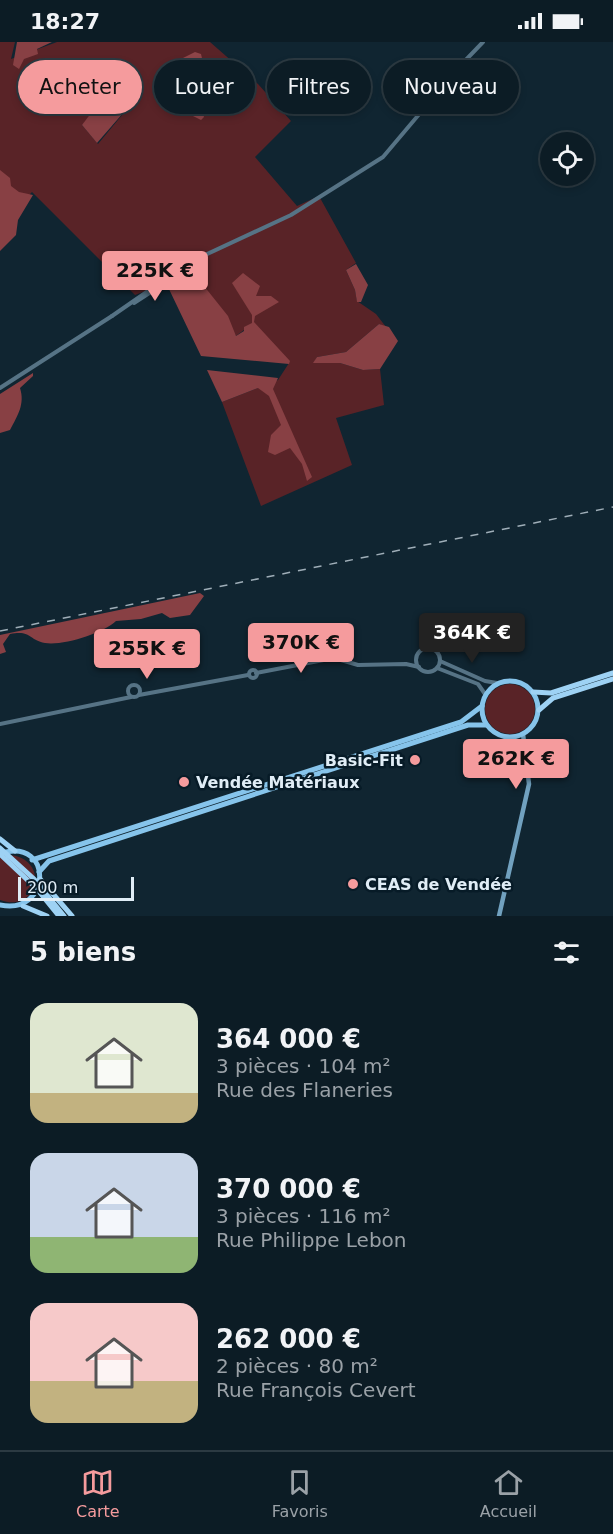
<!DOCTYPE html>
<html lang="fr">
<meta charset="utf-8">
<style>
body{margin:0;font-family:"DejaVu Sans",sans-serif;background:#15252d;color:#f1f3f6;height:100vh;display:flex;flex-direction:column;font-size:22px;white-space:nowrap}
*{box-sizing:border-box;margin:0}
p{font-size:20px;color:#9aa1a7}
.icon{flex:none;width:33px;height:33px;fill:none;stroke:currentColor;stroke-width:2;stroke-linecap:round;stroke-linejoin:round}
.map{position:relative;height:874px;overflow:hidden}
.side{display:flex;flex-direction:column;background:#0c1c25;flex:1}
.side>*{flex:none}
.top-card{position:absolute;left:18px;top:18px;width:578px;height:54px;display:flex;gap:12px}
.tools{position:absolute;left:540px;top:90px;display:grid;gap:12px}
.tools a{display:grid;place-items:center;width:54px;height:54px;border-radius:50%;background:#0c1c25;box-shadow:0 3px 9px #0003,0 0 0 2px #2c3a42;font-size:30px}
.scale{position:absolute;left:18px;bottom:15px;width:116px;box-sizing:border-box;padding-left:6px;border:3px solid #e0edf6;border-top:0;font-size:16px;line-height:21px;white-space:nowrap;color:#e0edf6;-webkit-text-stroke:4px #071b27;paint-order:stroke}
.price{position:absolute;translate:-50% -51px;padding:0 14px;border-radius:6px;background:#f59b9d;color:#111;font-size:20px;line-height:39px;filter:drop-shadow(0 2px 3px #0008)}
.price::after{content:'';position:absolute;left:50%;top:36px;width:18px;height:14px;margin-left:-9px;background:inherit;clip-path:polygon(0 0,100% 0,50% 100%)}
.price.selected{background:#222;color:#fff}
ul{padding:0;list-style:none}
li{display:flex;align-items:center;gap:18px;height:150px;padding:0 30px}
li span{display:grid;place-items:center;flex:none;width:168px;height:120px;border-radius:18px;color:#555}
li>.icon{margin-inline-start:auto}
span .icon{width:72px;height:72px;fill:#fffc;stroke-width:1}
li b{font-size:26px}
h2{display:flex;justify-content:space-between;align-items:center;height:72px;padding:0 30px;font-size:26px}
.pill{padding:0 21px;border-radius:27px;background:#0c1c25;box-shadow:0 3px 9px #0003,0 0 0 2px #2c3a42;font-size:21px;line-height:54px}
.pill.selected{background:#f59b9d;color:#111}
.status{display:flex;justify-content:space-between;align-items:center;height:42px;padding:0 30px;background:#0c1c25;direction:ltr}
.status svg{height:16px;fill:currentColor}
.tab-bar{display:flex;justify-content:space-around;align-items:center;height:84px;border-top:2px solid #2c3a42;background:#0c1c25;font-size:16px;color:#9aa1a7}
.tab-bar a{display:grid;justify-items:center;gap:3px}
.tab-bar .selected{color:#f59b9d}
.map>svg:first-child{display:block}
.green{fill:#592327;fill-rule:evenodd}
.forest{fill:#884044}
.water{fill:#8e4549}
.lines{fill:none;stroke-linecap:round;stroke-linejoin:round}
.tertiary{stroke:#567385;stroke-width:4}
.secondary{stroke:#71a1bf;stroke-width:4.5}
.primary{stroke:#86c4eb;stroke-width:5}
.trunk{stroke:#9ed2f4;stroke-width:5}
.rail{stroke:#9faeb8;stroke-width:1.5;stroke-dasharray:8 8;stroke-linecap:butt}
.trunk-bridge{stroke:#9ed2f4;stroke-width:5}
.poi-dot{fill:#f59b9d;stroke:#071b27;stroke-width:2}
.labels{text-anchor:middle;stroke-width:5;stroke-linejoin:round;paint-order:stroke}
.poi-label{font-size:16px;font-weight:bold;fill:#e0edf6;stroke:#071b27;text-anchor:start}
</style>
<div class="status"><b>18:27</b><svg viewBox="0 0 49 12"><path d="M0 12V9h3v3zM5 12V6h3v6zM10 12V3h3v9zM15 12V0h3v12zM26 1h20v11H26zM47 4h2v5h-2z"/></svg></div>
<div class="map">
<svg width="613" height="874" viewBox="0 0 613 874">
<rect width="100%" height="100%" fill="#102531"/>
<!-- green -->
<g class="green">
<path d="M0,0H15L11,17L57,0H210L258,42L291,79L255,115L297,164L319,154L356,221L346,228L355,248L357,259L376,272L386,285L379,282L346,310L317,315L314,321H340L363,328L380,327L384,363L336,376L352,423L261,464L222,360L278,338L289,321L252,282L236,294L194,230L135,253L32,150L0,184ZM137,55L98,102L82,83Z"/>
<circle cx="510" cy="667" r="25"/>
<path d="M10,813C50,817 39,872 0,858V816Z"/>
</g>
<!-- forest -->
<g class="forest">
<path d="M17,0H52L37,7L38,12L24,17L19,27L13,23Z"/>
<path d="M123,34L137,55L97,101L82,83L114,41Z"/>
<path d="M0,128L10,136L11,144L19,150L33,153L18,178L16,193L0,209Z"/>
<path d="M356,222L368,243L361,260H357L355,248L346,228Z"/>
<path d="M192,229L228,274L236,294L244,289V285L252,281V273L232,241L243,231L260,244L256,254H271L279,260L255,274L254,280L290,319L289,322L201,314L168,245L171,243L177,247L183,242L180,236Z"/>
<path d="M379,282L389,285L398,299L380,327L363,328L340,321H313L317,315L346,310Z"/>
<path d="M207,328L278,336L273,347L312,435L307,439L302,422L290,406L275,413L268,410L271,393L281,383L269,354L258,346L222,360Z"/>
<path d="M33,331V334L20,346C25,362 18,373 10,388L0,391V352Z"/>
<path d="M200,551L204,554L190,573L170,576L162,571L141,577L116,579C104,591 63,604 45,601C28,598 32,588 10,592L3,602L6,610L0,612V593Z"/>
</g>
<!-- water -->
<path class="water" d="M195,10L201,12L205,29L215,48L210,54L206,52L199,57L204,75L201,78L183,69L160,39L179,18Z"/>
<g class="lines">
<!-- tertiary -->
<g class="tertiary">
<path d="M134,261L200,218"/>
<path d="M112,274L190,220L291,173L383,115L459,25L483,0"/>
<path d="M0,346L112,274"/>
<circle cx="428" cy="618" r="12"/>
<path d="M440,619L485,639L497,641"/>
<path d="M437,626L478,642L485,652"/>
<circle cx="253" cy="632" r="4"/>
<path d="M256,631L334,616L358,623L406,622L419,625"/>
<circle cx="134" cy="649" r="6"/>
<path d="M139,653L248,633"/>
<path d="M0,682L131,655"/>
</g>
<!-- secondary -->
<g class="secondary">
<path d="M510,696L517,704L526,721"/>
<path d="M499,874L529,742L523,692"/>
</g>
<!-- primary -->
<g class="primary">
<circle cx="510" cy="667" r="28"/>
<path d="M32,818L461,680L482,664"/>
<path d="M39,830L49,819L468,683H486"/>
<path d="M0,863C51,874 54,796 2,811"/>
</g>
<!-- trunk -->
<g class="trunk">
<path d="M533,650L551,651L613,631"/>
<path d="M539,668L553,656L613,637"/>
<path d="M0,797L15,809"/>
<path d="M40,837L72,874"/>
<path d="M23,864L47,874"/>
</g>
<!-- rail -->
<path class="rail" d="M0,589L613,465"/>
<!-- trunk-bridge -->
<g class="trunk-bridge">
<path d="M0,806L34,837L64,874"/>
<path d="M0,812L37,847L59,874"/>
</g>
</g>
<!-- markers -->
<g class="poi-dot">
<circle cx="415" cy="718" r="6"/>
<circle cx="184" cy="740" r="6"/>
<circle cx="353" cy="842" r="6"/>
</g>
<g class="labels">
<!-- poi labels -->
<g class="poi-label">
<text x="403" y="724" text-anchor="end">Basic-Fit</text>
<text x="196" y="746">Vendée Matériaux</text>
<text x="365" y="848">CEAS de Vendée</text>
</g>
</g>
</svg>
<div class="tools">
<a><svg class="icon" aria-label="locate" viewBox="0 0 24 24"><circle cx="12" cy="12" r="6"/><path d="M12 2v4M12 18v4M2 12h4M18 12h4"/></svg></a>
</div>
<div class="scale">200 m</div>
<b class="price" style="left:155px;top:260px">225K €</b>
<b class="price selected" style="left:472px;top:622px">364K €</b>
<b class="price" style="left:301px;top:632px">370K €</b>
<b class="price" style="left:147px;top:638px">255K €</b>
<b class="price" style="left:516px;top:748px">262K €</b>
<div class="top-card">
<a class="pill selected">Acheter</a>
<a class="pill">Louer</a>
<a class="pill">Filtres</a>
<a class="pill">Nouveau</a>
</div>
</div>
<section class="side">
<h2>5 biens<svg class="icon" aria-label="filters" viewBox="0 0 24 24"><path d="M4 7h16M4 17h16"/><circle cx="9" cy="7" r="2"/><circle cx="15" cy="17" r="2"/></svg></h2>
<ul>
<li><span style="background:linear-gradient(#dfe7d0 75%,#c2b280 0)"><svg class="icon" aria-label="home" viewBox="0 0 24 24"><path d="M3 11l9-7 9 7M6 9v11h12V9"/></svg></span><div><b>364 000 €</b><p>3 pièces · 104 m²</p><p>Rue des Flaneries</p></div></li>
<li><span style="background:linear-gradient(#c9d6e8 70%,#8fb573 0)"><svg class="icon" aria-label="home" viewBox="0 0 24 24"><path d="M3 11l9-7 9 7M6 9v11h12V9"/></svg></span><div><b>370 000 €</b><p>3 pièces · 116 m²</p><p>Rue Philippe Lebon</p></div></li>
<li><span style="background:linear-gradient(#f6c9c9 65%,#c2b280 0)"><svg class="icon" aria-label="home" viewBox="0 0 24 24"><path d="M3 11l9-7 9 7M6 9v11h12V9"/></svg></span><div><b>262 000 €</b><p>2 pièces · 80 m²</p><p>Rue François Cevert</p></div></li>
</ul>
</section>
<nav class="tab-bar">
<a class="selected"><svg class="icon" aria-label="map" viewBox="0 0 24 24"><path d="M3 6l6-2 6 2 6-2v14l-6 2-6-2-6 2zM9 4v14M15 6v14"/></svg>Carte</a>
<a><svg class="icon" aria-label="saved" viewBox="0 0 24 24"><path d="M7 4h10v16l-5-4-5 4z"/></svg>Favoris</a>
<a><svg class="icon" aria-label="home" viewBox="0 0 24 24"><path d="M3 11l9-7 9 7M6 9v11h12V9"/></svg>Accueil</a>
</nav>
